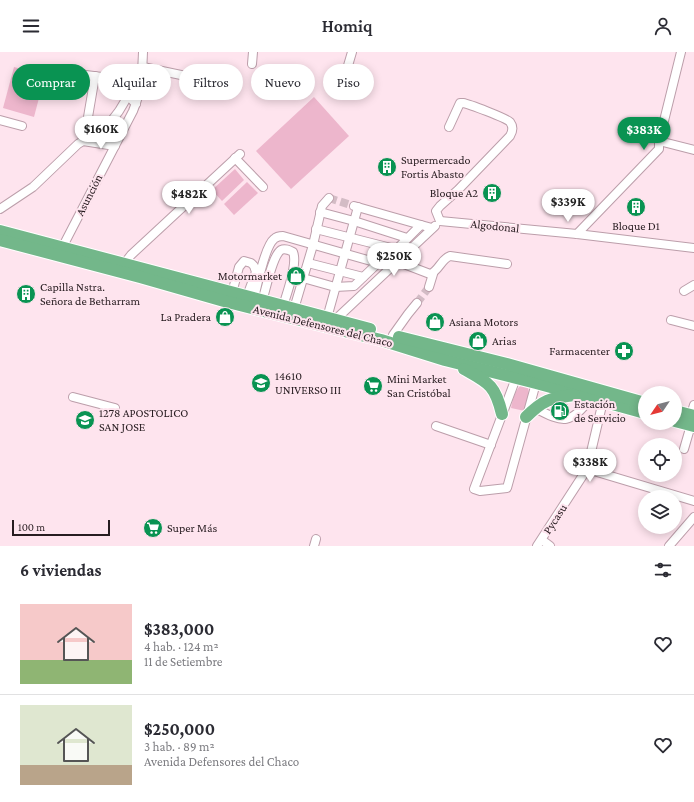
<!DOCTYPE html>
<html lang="es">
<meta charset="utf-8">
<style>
body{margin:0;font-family:"Crimson Pro",serif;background:#f2f2f3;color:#2b2b33;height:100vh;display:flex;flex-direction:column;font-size:15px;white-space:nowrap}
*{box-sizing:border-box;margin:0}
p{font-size:13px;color:#7c7c81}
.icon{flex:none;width:22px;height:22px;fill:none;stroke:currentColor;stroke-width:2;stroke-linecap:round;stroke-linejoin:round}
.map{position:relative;height:494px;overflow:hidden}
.sheet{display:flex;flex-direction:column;background:#fff;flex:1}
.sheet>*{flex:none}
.guide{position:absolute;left:12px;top:12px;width:400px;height:36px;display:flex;gap:8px}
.needle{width:26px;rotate:235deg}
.tools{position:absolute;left:638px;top:334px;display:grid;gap:8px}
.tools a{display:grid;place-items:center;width:44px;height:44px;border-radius:50%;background:#fff;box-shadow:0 2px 10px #0003;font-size:20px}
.scale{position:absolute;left:12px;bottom:10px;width:98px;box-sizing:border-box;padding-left:4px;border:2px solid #271c20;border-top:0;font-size:11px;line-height:14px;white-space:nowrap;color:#271c20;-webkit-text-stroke:3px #fee4ee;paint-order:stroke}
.price{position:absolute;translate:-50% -34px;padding:0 9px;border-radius:14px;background:#fff;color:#222;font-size:13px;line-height:26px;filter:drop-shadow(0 1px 2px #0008)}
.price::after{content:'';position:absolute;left:50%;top:24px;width:12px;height:9px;margin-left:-6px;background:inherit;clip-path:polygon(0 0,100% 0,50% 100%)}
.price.current{background:#099352;color:#fff}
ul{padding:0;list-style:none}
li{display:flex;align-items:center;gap:12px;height:100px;padding:0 20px}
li+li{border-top:1px solid #e1e1e2}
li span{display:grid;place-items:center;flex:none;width:112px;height:80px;border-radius:0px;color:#555}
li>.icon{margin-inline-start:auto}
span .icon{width:48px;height:48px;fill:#fffc;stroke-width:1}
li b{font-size:17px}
h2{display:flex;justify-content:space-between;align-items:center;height:48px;padding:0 20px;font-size:17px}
.pill{padding:0 14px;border-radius:18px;background:#fff;box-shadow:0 2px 10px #0003;font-size:14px;line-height:36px}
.pill.current{background:#099352;color:#fff}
header{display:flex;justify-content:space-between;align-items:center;height:52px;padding:0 20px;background:#fff;font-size:18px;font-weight:600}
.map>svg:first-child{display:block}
.green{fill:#edb6cc}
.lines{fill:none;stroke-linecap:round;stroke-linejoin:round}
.minor-tunnel{stroke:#d3bcc5;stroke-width:8;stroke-dasharray:8 4;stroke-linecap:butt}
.minor-casing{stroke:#bc9eaa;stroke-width:10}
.highway-casing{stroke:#fff;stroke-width:14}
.minor{stroke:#fff;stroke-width:8}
.highway{stroke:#73b78a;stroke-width:12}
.labels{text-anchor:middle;stroke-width:4;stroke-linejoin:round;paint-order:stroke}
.poi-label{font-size:12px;fill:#271c20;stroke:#fee4ee;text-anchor:start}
.street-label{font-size:12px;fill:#271c20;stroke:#fee4ee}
</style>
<header><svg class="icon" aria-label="menu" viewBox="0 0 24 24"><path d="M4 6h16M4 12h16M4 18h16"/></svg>Homiq<svg class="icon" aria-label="person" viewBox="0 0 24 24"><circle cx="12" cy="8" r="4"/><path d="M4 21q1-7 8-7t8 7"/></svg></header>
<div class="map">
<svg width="694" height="494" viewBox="0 0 694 494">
<rect width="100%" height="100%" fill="#fee4ee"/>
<!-- green -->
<g class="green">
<path d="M14,15L45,23L34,65L3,56Z"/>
<path d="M314,45L349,84L291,137L256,99Z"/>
<path d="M235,117L244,128L222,149L212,138Z"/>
<path d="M247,130L258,141L234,163L224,152Z"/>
<path d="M524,331L528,334L529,344L525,359L511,356C513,347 515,336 524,331Z"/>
</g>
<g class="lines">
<!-- minor-tunnel -->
<g class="minor-tunnel">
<path d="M329,146L354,154"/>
<path d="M417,251L429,235"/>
</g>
<!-- minor casing -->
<g class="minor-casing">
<g id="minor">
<path d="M252,12L253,0"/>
<path d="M143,15L219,31"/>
<path d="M53,19L102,25L120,36L136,52"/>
<path d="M342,34L352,0"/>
<path d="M88,65L95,24"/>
<path d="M0,68L22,74"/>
<path d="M103,80L119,59L128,44"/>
<path d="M659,89L694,98"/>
<path d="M235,106L263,135"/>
<path d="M354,154L421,173"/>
<path d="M0,157L33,135L78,92L83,89L115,94"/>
<path d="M320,160L354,169L407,186"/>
<path d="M440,169L577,182L694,196"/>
<path d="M440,169L436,159L440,154L458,138L510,84C513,79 513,74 510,70C506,66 469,52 463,51H460L449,75"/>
<path d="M316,177L395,197"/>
<path d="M577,182L659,97V89L681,0"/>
<path d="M62,196L133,59C142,37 142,23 143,0"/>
<path d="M396,209L430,222C439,219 441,207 450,204L507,212"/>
<path d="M308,211L363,225"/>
<path d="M124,212L131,203L240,102"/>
<path d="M303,226L335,235L354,234L378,211"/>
<path d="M429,235L433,222"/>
<path d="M684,239L694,233"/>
<path d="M232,241L239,215L244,209L251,211L254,214L256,220L247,244"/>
<path d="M254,246C257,234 265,194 274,187C276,185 280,184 283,184L378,211C391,206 410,183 421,173L432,176"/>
<path d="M262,249C266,238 272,204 281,198C285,196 289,198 293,200C298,212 287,241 283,254"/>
<path d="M294,257L313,193L322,154L329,146"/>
<path d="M327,266L358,155"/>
<path d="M335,268L435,174"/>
<path d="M671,268L694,274"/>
<path d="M393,283L408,262L417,251"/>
<path d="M516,326L474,437L480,439L507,436L536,331"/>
<path d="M73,345L115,356"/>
<path d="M535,356C565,372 570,372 591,346"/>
<path d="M691,363L694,353"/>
<path d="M436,374L491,393"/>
<path d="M684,397L691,373"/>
<path d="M587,417L694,449"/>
<path d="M542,488L550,494"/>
<path d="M314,494L316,487"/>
<path d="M537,494L587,417L603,349"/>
<path d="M669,494L694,465"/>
</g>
</g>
<!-- highway casing -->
<g class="highway-casing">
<g id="highway">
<path d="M0,179L370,277"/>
<path d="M0,188L140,225L224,249L381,288L445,308L536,331L645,361"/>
<path d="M399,285L507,312L645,351"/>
<path d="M464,317C489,331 495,333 502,362"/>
<path d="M675,359L694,364"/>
<path d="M526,365C543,348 550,346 574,343"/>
<path d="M675,369L694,374"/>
</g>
</g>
<!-- minor -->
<use href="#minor" class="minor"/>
<!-- highway -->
<use href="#highway" class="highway"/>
</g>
<!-- icons -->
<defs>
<g id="building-disc" transform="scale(1)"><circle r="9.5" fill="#099352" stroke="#fee4ee"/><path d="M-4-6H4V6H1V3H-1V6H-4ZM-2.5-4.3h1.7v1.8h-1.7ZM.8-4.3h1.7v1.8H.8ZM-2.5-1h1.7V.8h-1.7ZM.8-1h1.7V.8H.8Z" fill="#fff"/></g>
<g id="shop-disc" transform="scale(1)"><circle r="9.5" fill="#099352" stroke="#fee4ee"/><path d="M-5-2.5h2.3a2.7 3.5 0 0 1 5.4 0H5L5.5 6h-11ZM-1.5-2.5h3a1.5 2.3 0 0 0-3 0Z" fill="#fff"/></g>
<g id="pharmacy-disc" transform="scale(1)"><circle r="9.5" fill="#099352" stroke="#fee4ee"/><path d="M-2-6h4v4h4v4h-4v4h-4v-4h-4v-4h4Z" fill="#fff"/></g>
<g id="school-disc" transform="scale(1)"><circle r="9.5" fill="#099352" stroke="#fee4ee"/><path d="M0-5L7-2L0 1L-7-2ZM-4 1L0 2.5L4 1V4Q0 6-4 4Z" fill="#fff"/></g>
<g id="supermarket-disc" transform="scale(1)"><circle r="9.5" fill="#099352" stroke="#fee4ee"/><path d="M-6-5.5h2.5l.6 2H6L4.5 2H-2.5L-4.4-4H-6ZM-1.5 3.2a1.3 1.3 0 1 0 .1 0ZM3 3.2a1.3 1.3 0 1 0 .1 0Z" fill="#fff"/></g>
<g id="fuel-disc" transform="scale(1)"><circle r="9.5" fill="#099352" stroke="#fee4ee"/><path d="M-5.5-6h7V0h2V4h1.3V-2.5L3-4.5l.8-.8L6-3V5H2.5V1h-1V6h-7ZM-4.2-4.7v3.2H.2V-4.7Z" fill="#fff"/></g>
</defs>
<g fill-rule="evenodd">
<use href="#building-disc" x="387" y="115"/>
<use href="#building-disc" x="492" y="141"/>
<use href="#building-disc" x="636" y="155"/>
<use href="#shop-disc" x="296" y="224"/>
<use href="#building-disc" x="26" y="242"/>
<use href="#shop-disc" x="225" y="265"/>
<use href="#shop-disc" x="435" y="270"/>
<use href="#shop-disc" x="478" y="289"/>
<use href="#pharmacy-disc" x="624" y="299"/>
<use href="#school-disc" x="261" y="331"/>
<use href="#supermarket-disc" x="373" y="334"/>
<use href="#fuel-disc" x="560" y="359"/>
<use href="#school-disc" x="85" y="368"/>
<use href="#supermarket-disc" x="153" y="476"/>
</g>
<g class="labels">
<!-- poi labels -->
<g class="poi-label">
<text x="401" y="112">Supermercado<tspan x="401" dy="14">Fortis Abasto</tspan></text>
<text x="478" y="145" text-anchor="end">Bloque A2</text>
<text x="636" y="178" text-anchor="middle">Bloque D1</text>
<text x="282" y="228" text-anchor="end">Motormarket</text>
<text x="40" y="239">Capilla Nstra.<tspan x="40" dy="14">Señora de Betharram</tspan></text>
<text x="211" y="269" text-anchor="end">La Pradera</text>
<text x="449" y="274">Asiana Motors</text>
<text x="492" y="293">Arias</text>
<text x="610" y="303" text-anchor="end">Farmacenter</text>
<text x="275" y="328">14610<tspan x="275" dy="14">UNIVERSO III</tspan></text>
<text x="387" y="331">Mini Market<tspan x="387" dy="14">San Cristóbal</tspan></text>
<text x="574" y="356">Estación<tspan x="574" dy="14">de Servicio</tspan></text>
<text x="99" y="365">1278 APOSTOLICO<tspan x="99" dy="14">SAN JOSE</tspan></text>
<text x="167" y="480">Super Más</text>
</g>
<!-- street labels -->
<g class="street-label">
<text transform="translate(89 143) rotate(-63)" y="4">Asunción</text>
<text transform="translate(495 174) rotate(6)" y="4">Algodonal</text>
<text transform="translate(323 274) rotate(14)" y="4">Avenida Defensores del Chaco</text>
<text transform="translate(555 467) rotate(-57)" y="4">Pycasu</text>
</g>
</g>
</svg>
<div class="tools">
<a><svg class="needle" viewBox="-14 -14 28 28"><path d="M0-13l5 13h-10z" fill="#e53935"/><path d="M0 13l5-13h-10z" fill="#7c7c81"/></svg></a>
<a><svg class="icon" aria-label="locate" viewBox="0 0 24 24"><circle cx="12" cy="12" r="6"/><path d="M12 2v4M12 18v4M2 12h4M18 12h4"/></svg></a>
<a><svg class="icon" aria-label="layers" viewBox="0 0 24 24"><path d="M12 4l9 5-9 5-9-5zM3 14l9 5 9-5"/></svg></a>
</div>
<div class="scale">100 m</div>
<b class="price" style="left:101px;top:98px">$160K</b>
<b class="price current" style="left:644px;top:99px">$383K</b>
<b class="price" style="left:189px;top:163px">$482K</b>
<b class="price" style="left:568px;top:171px">$339K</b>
<b class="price" style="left:394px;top:225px">$250K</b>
<b class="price" style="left:590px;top:431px">$338K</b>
<div class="guide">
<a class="pill current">Comprar</a>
<a class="pill">Alquilar</a>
<a class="pill">Filtros</a>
<a class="pill">Nuevo</a>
<a class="pill">Piso</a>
</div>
</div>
<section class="sheet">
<h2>6 viviendas<svg class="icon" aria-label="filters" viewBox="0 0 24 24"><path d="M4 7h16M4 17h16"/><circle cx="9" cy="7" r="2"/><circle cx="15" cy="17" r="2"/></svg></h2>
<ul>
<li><span style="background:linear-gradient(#f6c9c9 70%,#8fb573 0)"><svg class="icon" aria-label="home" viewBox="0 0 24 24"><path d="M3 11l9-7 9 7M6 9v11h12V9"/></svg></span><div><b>$383,000</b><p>4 hab. · 124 m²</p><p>11 de Setiembre</p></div><svg class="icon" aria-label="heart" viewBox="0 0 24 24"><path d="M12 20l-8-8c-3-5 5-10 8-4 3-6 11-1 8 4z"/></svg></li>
<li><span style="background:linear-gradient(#dfe7d0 75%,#b9a48a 0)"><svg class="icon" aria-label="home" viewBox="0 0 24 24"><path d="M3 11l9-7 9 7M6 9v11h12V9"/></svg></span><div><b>$250,000</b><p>3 hab. · 89 m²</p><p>Avenida Defensores del Chaco</p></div><svg class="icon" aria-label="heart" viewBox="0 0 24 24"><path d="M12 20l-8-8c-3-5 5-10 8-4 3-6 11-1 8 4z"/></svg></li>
</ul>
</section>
